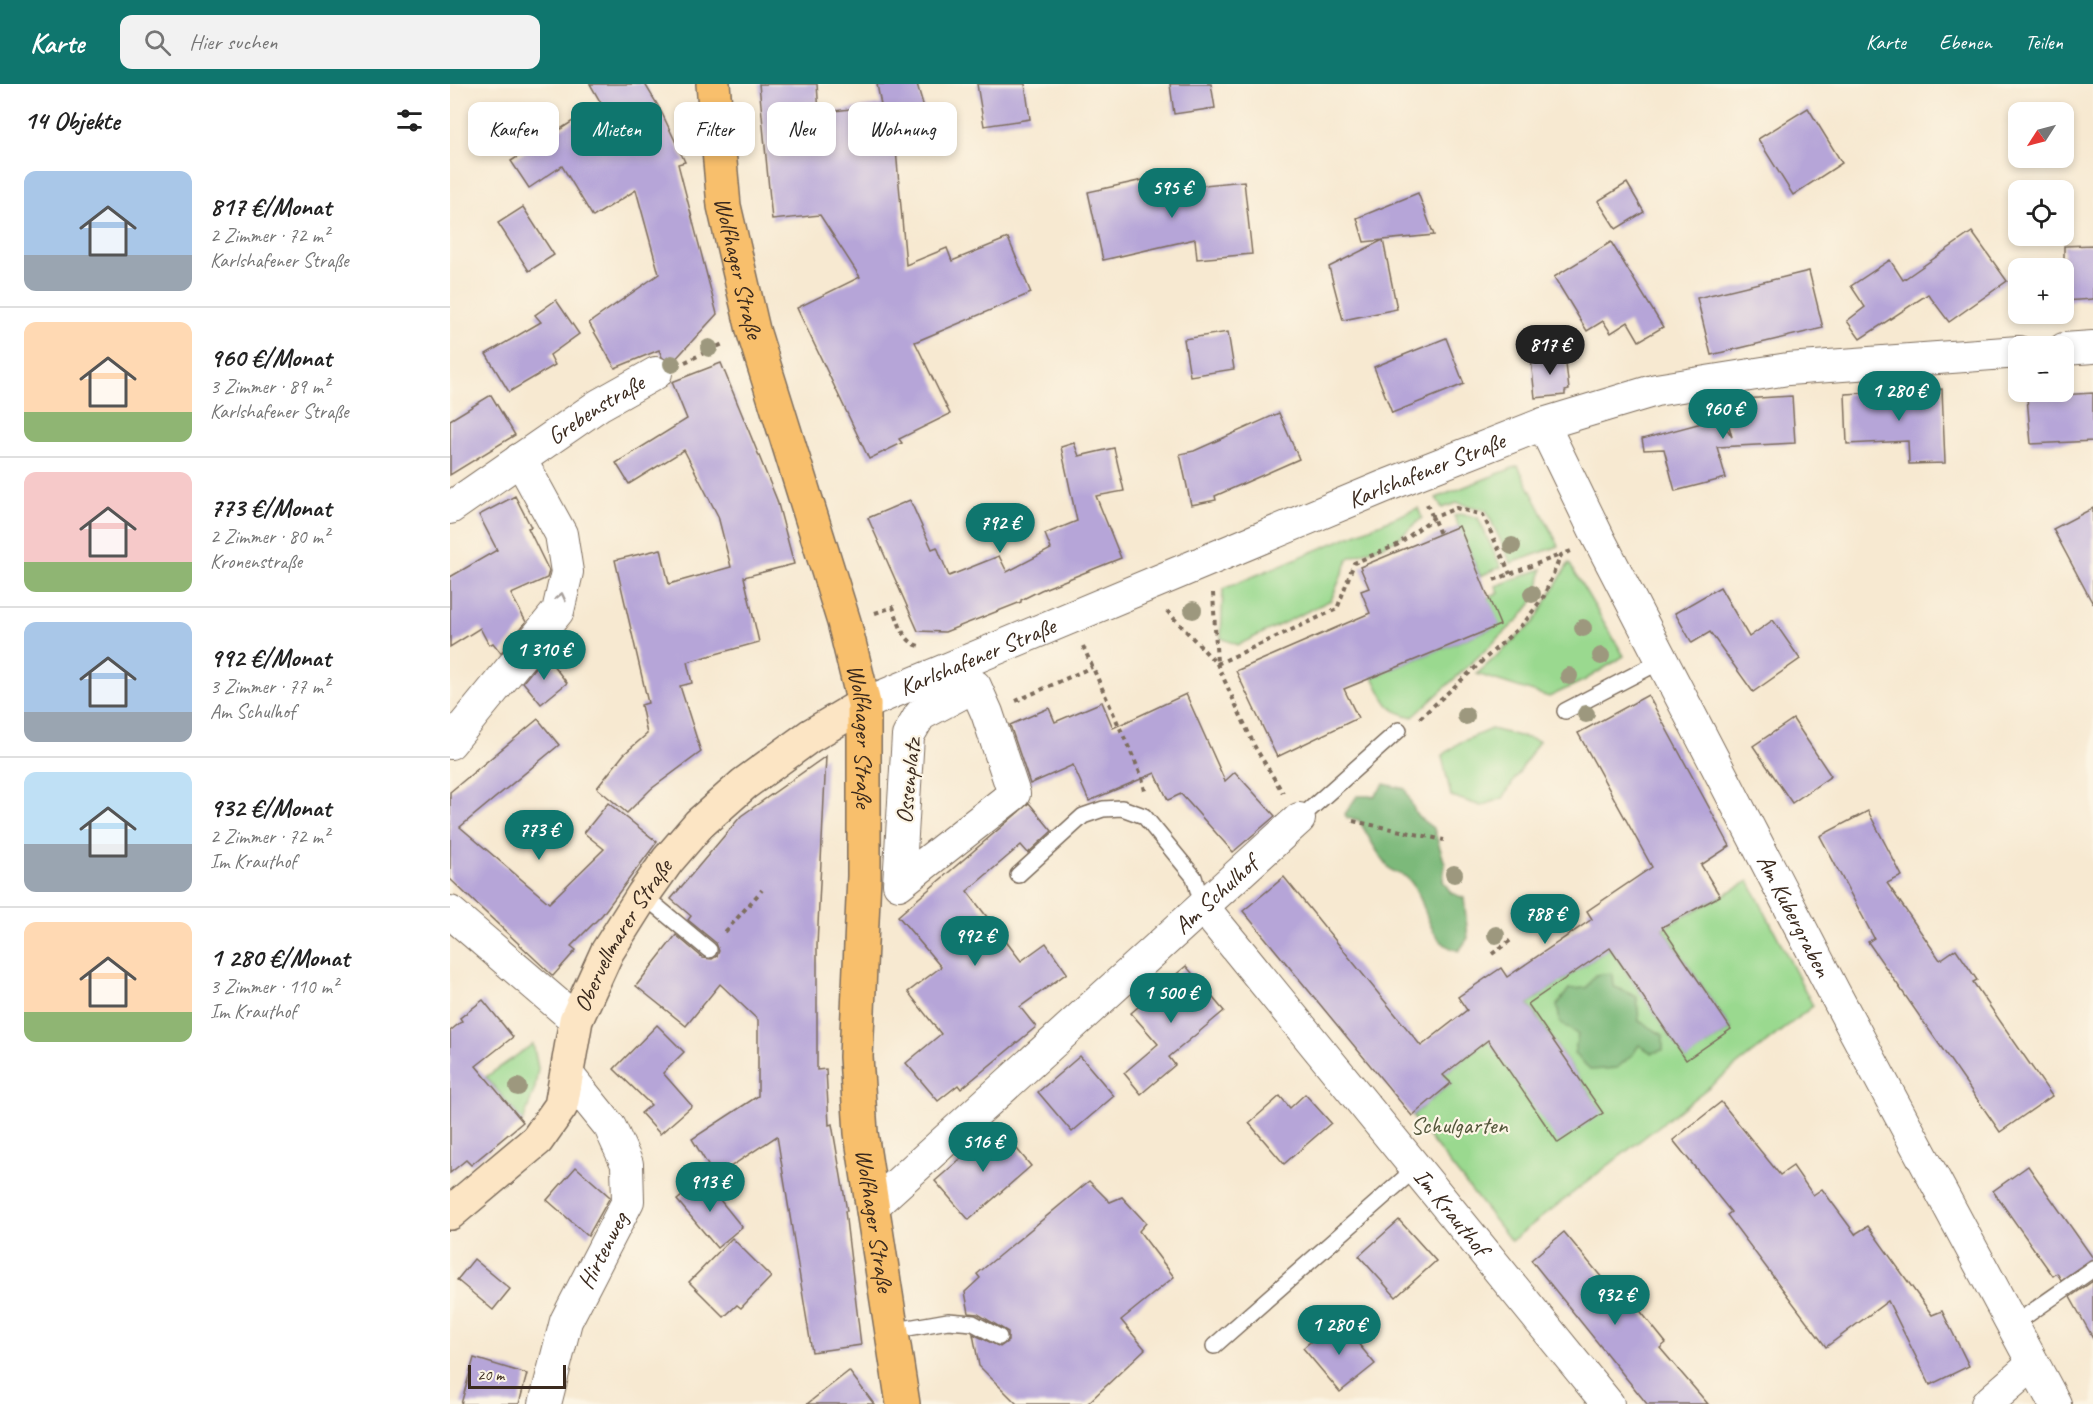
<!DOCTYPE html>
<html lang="de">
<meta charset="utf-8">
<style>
body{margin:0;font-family:Caveat,sans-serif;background:#f2f2f2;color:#222;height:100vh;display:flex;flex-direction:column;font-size:22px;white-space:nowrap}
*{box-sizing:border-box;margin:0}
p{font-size:20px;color:#767676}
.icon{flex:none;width:33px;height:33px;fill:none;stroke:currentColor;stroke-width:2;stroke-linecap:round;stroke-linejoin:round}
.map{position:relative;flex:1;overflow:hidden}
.panel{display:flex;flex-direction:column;background:#fff;width:450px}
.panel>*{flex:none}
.banner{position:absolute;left:18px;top:18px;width:570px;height:54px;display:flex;gap:12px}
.needle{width:39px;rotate:234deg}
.controls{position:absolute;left:1558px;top:18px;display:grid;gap:12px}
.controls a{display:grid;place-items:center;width:66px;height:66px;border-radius:12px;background:#fff;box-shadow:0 3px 9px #0003;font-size:30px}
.scale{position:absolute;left:18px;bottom:15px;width:98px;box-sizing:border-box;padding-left:6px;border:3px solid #3b2a1e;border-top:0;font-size:16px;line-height:21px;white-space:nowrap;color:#3b2a1e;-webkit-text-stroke:4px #fcf5e5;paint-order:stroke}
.price{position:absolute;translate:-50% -51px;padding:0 14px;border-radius:21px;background:#0f766e;color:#fff;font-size:20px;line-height:39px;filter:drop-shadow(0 2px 3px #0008)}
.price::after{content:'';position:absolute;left:50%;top:36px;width:18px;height:14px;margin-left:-9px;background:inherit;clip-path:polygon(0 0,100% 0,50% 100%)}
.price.on{background:#222;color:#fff}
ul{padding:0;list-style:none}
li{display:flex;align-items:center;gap:18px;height:150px;padding:0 24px}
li+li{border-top:2px solid #e0e0e0}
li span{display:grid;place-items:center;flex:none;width:168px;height:120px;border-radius:12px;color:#555}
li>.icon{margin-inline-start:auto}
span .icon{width:72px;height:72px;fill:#fffc;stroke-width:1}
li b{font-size:26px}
h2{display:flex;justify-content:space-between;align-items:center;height:72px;padding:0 24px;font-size:26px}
.tag{padding:0 21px;border-radius:12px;background:#fff;box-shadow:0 3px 9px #0003;font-size:21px;line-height:54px}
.tag.on{background:#0f766e;color:#fff}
header{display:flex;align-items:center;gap:36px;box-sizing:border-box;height:84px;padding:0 30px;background:#0f766e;color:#fff}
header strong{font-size:28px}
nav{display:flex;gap:33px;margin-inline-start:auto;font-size:21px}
.search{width:420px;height:54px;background:#f2f2f2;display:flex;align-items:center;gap:15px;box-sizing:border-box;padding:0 21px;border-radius:12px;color:#767676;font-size:22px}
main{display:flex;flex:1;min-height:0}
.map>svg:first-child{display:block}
.green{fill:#9ad98f;stroke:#6a8256;stroke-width:1.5}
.forest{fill:#7bb97a;stroke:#5b724c;stroke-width:1.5}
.building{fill:#b6a5d8}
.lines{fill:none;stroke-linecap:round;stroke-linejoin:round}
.lane-casing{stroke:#7d6d5d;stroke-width:18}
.street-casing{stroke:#7d6d5d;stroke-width:34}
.secondary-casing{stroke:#7d6d5d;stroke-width:36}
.primary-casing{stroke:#7d6d5d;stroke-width:36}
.path{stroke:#7d6d5d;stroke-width:4;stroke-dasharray:4.5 4.5;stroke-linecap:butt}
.lane{stroke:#fff;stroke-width:15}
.street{stroke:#fff;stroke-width:32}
.secondary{stroke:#fce5c4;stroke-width:33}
.primary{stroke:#f8bf6c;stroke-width:33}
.tree{fill:#9d987e}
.oneway{stroke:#a79f9a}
.labels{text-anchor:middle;stroke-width:4.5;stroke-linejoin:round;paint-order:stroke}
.street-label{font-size:24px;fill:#3b2a1e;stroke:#fcf5e5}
.park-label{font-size:24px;fill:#53563a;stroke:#fcf5e5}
</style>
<header>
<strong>Karte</strong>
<div class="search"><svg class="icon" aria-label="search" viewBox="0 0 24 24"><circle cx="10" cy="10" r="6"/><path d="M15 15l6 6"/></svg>Hier suchen</div>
<nav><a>Karte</a><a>Ebenen</a><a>Teilen</a></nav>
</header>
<main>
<section class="panel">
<h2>14 Objekte<svg class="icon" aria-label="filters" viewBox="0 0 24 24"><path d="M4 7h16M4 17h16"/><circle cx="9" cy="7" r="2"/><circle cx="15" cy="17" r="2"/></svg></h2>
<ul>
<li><span style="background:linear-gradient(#a9c7e8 70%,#9aa5b1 0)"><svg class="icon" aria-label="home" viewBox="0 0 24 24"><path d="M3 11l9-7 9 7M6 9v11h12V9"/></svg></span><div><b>817 €/Monat</b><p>2 Zimmer · 72 m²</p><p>Karlshafener Straße</p></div></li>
<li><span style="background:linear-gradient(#ffd9b3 75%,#8fb573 0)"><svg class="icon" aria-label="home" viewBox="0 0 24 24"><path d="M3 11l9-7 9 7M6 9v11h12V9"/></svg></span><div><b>960 €/Monat</b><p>3 Zimmer · 89 m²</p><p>Karlshafener Straße</p></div></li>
<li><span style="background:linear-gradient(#f6c9c9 75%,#8fb573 0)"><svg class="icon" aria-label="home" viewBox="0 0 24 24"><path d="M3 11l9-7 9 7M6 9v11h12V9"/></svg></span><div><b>773 €/Monat</b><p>2 Zimmer · 80 m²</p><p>Kronenstraße</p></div></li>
<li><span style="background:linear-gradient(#a9c7e8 75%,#9aa5b1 0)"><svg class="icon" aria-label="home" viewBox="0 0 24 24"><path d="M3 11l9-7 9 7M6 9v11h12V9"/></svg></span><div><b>992 €/Monat</b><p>3 Zimmer · 77 m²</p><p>Am Schulhof</p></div></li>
<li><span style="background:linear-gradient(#bfe0f5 60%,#9aa5b1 0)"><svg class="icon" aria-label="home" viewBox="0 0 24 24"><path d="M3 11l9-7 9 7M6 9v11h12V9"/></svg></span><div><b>932 €/Monat</b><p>2 Zimmer · 72 m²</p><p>Im Krauthof</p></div></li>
<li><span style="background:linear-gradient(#ffd9b3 75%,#8fb573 0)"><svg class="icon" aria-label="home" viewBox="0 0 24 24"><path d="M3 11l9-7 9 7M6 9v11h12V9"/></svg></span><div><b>1 280 €/Monat</b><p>3 Zimmer · 110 m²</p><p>Im Krauthof</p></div></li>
</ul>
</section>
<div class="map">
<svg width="1643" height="1320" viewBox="0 0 1643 1320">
<rect width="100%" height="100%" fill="#fcf5e5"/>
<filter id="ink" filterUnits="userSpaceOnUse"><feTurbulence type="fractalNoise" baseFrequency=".0167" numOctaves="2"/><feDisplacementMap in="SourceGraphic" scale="12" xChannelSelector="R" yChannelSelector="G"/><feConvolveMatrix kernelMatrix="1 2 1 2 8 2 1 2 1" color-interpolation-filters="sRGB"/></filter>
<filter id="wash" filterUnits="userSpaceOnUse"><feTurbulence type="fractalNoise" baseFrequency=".008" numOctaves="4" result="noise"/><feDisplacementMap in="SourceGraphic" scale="24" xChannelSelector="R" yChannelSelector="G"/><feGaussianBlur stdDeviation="1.35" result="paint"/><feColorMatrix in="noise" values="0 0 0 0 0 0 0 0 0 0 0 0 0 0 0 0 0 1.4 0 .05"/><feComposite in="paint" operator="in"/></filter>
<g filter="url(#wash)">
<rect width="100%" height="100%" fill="#f7e9d1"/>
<!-- green -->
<g class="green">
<path d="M1068,382L1109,462L1061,479L1036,426L1007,419L992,424L986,414Z"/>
<path d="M968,424L972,434L946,456L899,474L881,516L788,561L771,554L773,505Z"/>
<path d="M1010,430L1028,434L1051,483L1030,492L1004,432Z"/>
<path d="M1119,479L1174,572L1135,596L1099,613L1027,590L1084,538Z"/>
<path d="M1092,485L1088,511L1069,535L963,633C936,627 935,616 923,593L1049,541L1038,514L1049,509L1046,502Z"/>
<path d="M1041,645L1089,657L1053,714L1031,722L1001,712L992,672L1009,659Z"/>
<path d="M1299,797L1363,922L1061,1157L962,1032L1001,999L993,991L1038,956L1152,1028L1078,920L1160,864L1236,975L1281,945L1213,844Z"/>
<path d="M83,960L88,984L85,1004L73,1038L36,993Z"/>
</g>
<!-- forest -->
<g class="forest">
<path d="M934,700L955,705L967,732L984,745L995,780L993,797L1001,809L1014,814L1018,854L1009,867C972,858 980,814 956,793C952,790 947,790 943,787C933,781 916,748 909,736L897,734L895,730L907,712H925Z"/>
<path d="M1162,889L1163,902L1187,913L1189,937L1213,951V966L1202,969L1189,961L1183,970L1167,984L1141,986L1124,970L1128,951L1110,938L1107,921L1119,905L1136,904L1145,891Z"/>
</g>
<g id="blocks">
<!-- building -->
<g class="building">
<path d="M140,0H195L210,25L235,78L228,80L267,230L221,280L212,273L209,266L165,284L139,239L209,190L186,106L143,133L112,82L79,104L61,77L151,19Z"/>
<path d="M309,0H367L369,29L431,21L427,0H467L480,44L445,54L456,181L497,164L502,177L558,154L581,209L465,258L500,330L449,355L452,359L419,375L347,224L410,193L370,131L322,136Z"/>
<path d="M527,0H575L580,35L534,42Z"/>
<path d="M720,0H761L765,24L724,30Z"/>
<path d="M1358,24L1392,79L1343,111L1308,55Z"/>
<path d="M693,96L695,107L794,97L802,170L747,175L745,155L653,176L638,108Z"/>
<path d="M1177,99L1194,128L1166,145L1148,117Z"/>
<path d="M968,109L984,151L933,156L947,225L893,236L879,183L933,156L914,158L907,134Z"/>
<path d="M73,123L104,171L79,187L48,139Z"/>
<path d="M1522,148L1557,197L1499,238L1478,210L1410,255L1397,237L1415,223L1401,202L1440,176L1453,196Z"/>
<path d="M1161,158L1213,243L1189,257L1178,238L1161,249L1153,237L1137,247L1104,193Z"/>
<path d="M1643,161V215L1614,217V162Z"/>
<path d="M1359,187L1373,244L1261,271L1247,214Z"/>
<path d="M106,216L129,250L100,271L105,281L59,308L36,270L91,238L85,231Z"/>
<path d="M778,248L784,285L740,292L734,255Z"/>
<path d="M996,254L1014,300L942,329L924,283Z"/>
<path d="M1115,271L1119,306L1115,307V311L1085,314L1081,275Z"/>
<path d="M271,279L327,416L344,480L294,493L309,558L237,578L242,599L230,602L251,668L201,705L177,729L147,704L174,670L197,650L191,621L198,619L165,476L211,465L219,500L281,483L268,432L234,366L179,400L166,379L237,335L222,298Z"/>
<path d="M1492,305L1495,379L1459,380L1458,357L1397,360L1395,310Z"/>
<path d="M1643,309V357L1581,360L1577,313Z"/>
<path d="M41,311L65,351L0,391V336Z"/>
<path d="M1342,312L1345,359L1267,363L1276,394L1225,407L1214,365L1194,366L1192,355L1270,334L1282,353L1276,332L1292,328V315Z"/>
<path d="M829,329L849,375L765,412L766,416L741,421L730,370L744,367Z"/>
<path d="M624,359L629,372L664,364L674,407L646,412L671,474L591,506L571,516V518L495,548L468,547L418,434L460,416L482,465L487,463L499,492L549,472L557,488L601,465L595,450L627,437L611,363Z"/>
<path d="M65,412L81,443L78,444L99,487L97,494L61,510L76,538L51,569L43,559L39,561L30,544L0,563V493L47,466L29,431Z"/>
<path d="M1643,424V520L1603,445Z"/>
<path d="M1009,442L1050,541L894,605L908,634L827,673L786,587L920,529L911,507L919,504L910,483Z"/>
<path d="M1270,503L1299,553L1323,536L1350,575L1303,608L1260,548L1242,559L1225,529Z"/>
<path d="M95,571L117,599L91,620L73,598Z"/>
<path d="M736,610L775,697L785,688L825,732L783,768L731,710L718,716L705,689L639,717L623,681L580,700L560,641L599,624L605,638L652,618L663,644Z"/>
<path d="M1198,611L1280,762L1251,781L1270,812L1212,843L1281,945L1236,976L1160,864L1078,920L1153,1029L1108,1059L1038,956L993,991L1001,999L962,1032L793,827L834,793L971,962L1017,926L1008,913L1051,884L1057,893L1142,835L1137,827L1202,783L1128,649Z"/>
<path d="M88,635L109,661L10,743L99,819L154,765L134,749L158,719L207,758L152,831L121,862L126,866L103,892L0,795V708Z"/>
<path d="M1343,635L1381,692L1342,719L1303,662Z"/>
<path d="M376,672L367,862V986L376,985L379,1041L382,1040L397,1127H395L411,1261L362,1268L327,1052L265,1093L242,1055L308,1012V936L270,900L236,942L186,902L226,851L253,874L262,875L267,872L269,867L266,859L238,836L241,832L221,815L291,732Z"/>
<path d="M579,719L602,747L578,769L571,761L517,807L571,877L596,859L617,889L570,923L586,943L511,1005L508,1001L488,1017L456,979L491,950L458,908L491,883L448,832Z"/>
<path d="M1418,727L1452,792L1437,799L1490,876L1506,865L1527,896L1523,898L1602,1012L1550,1048L1418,858L1424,854L1370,752Z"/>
<path d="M736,882L774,927L719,973L725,981L691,1010L674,989L708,960L681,929Z"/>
<path d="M33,916L63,953L26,982L73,1038L21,1081L16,1076L0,1089V947L12,937L10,934Z"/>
<path d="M207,941L234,968L213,989L242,1022L210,1050L191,1029L201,1021L164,985Z"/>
<path d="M630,972L664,1012L622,1048L588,1008Z"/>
<path d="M855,1010L881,1039L834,1080L799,1039L830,1012L840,1024Z"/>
<path d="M1271,1018L1330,1091L1343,1082L1363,1111L1372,1105L1406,1151L1405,1150L1418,1142L1482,1231L1492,1227L1519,1282L1480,1301L1438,1217L1376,1263L1277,1131L1281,1128L1223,1056Z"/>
<path d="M548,1042L581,1082L519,1136L485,1097Z"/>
<path d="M1578,1082L1643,1174L1611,1196L1607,1189L1603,1192L1543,1107Z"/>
<path d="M126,1083L160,1113L138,1152L97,1116Z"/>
<path d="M253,1095L292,1143L267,1164L227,1116Z"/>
<path d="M639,1097L660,1118L672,1113L696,1139L689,1147L724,1193L671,1236L695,1265L637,1320H567L529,1282L523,1250L550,1263L558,1257V1248L528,1230L519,1229L515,1208L530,1194L527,1190Z"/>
<path d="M949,1136L986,1177L946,1213L909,1172Z"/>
<path d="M1114,1148L1172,1218L1179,1213L1216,1259L1210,1264L1258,1320H1197L1081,1176Z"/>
<path d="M282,1154L321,1193L291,1224L287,1221L274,1233L239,1198Z"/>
<path d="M24,1175L60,1205L43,1226L7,1196Z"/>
<path d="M1643,1197V1254L1620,1213Z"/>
<path d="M888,1235L925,1280L890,1308L853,1264Z"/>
<path d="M24,1274L77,1290L69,1320H11Z"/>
<path d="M399,1287L424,1320H357Z"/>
</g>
</g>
</g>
<g filter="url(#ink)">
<use href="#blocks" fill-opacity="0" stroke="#7d6d5d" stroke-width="1.5"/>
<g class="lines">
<!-- lane casing -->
<g class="lane-casing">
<g id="lane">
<path d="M1115,627L1213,576"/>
<path d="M849,735L949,646"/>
<path d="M568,791L633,732L653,725L672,724L694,732L744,793L753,823"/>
<path d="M193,811L259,866"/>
<path d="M1563,1241L1643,1185"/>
<path d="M441,1247L498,1237L523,1239L549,1253"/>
<path d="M764,1262L966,1084"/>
</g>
</g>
<!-- street casing -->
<g class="street-casing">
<g id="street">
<path d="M1614,265L1643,263"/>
<path id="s1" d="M1093,340L1149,455L1385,910L1605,1320"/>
<path id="s2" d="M0,424L149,321L206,289"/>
<path d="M525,602L537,629L564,710L449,800L458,652L470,631Z"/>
<path id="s3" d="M414,620L933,403L1093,340L1206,306L1338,285L1569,268"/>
<path d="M0,659L108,527L117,488L111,450L70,375"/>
<path id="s4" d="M753,823L1158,1320"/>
<path d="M0,828L126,936"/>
<path id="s5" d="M422,1123L849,735"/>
<path id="s6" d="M95,1320L116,1237L178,1117L177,1080L160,1043L117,990"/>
<path d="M1537,1320L1583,1280"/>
</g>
</g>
<!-- secondary casing -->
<g class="secondary-casing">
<g id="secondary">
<path id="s7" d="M0,1129L87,1056L111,1022L126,936L157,868L193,811L218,776L249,740L294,700L360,652L414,620"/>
</g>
</g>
<!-- primary casing -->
<g class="primary-casing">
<g id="primary">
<path id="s8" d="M263,0L274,122L303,246L394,538L414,620V792L406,973L411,1049L453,1320"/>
</g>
</g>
<!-- path -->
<g class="path">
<path d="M235,278L275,259"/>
<path d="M977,420L990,450"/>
<path d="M1044,496L1110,471"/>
<path d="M763,509L767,579"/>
<path d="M717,527L767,580L805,663L833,709"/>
<path d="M425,529L443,523C449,538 452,557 469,562"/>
<path d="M633,562L692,693L695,707"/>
<path d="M767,580L887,525L904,479L947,461L983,434L1006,424L1033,431L1060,490"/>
<path d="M566,617L642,583"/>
<path d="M970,634L1074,539L1094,512L1111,471L1121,467"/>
<path d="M903,737L994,756"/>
<path d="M275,848L312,806"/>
<path d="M1042,870L1061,856"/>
</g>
<!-- lane -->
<use href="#lane" class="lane"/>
<!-- street -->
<use href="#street" class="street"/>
<!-- secondary -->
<use href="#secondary" class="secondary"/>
<!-- primary -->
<use href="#primary" class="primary"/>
</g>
<!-- trees -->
<g class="tree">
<circle cx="259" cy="264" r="9"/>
<circle cx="222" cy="280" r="9"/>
<circle cx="1062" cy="462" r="9"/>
<circle cx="1082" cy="510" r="9"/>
<circle cx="743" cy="526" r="9"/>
<circle cx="1133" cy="544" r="9"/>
<circle cx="1151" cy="572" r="9"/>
<circle cx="1119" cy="592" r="9"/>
<circle cx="1136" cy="630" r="9"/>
<circle cx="1016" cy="632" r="9"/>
<circle cx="1004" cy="790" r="9"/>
<circle cx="1046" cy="851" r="9"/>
<circle cx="68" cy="1003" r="9"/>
</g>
<!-- one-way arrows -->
<defs><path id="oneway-chevron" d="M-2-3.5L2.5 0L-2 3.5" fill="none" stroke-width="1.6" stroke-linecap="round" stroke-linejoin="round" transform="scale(1.5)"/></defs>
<use class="oneway" href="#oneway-chevron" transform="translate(111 513) rotate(-77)"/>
</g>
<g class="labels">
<!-- street labels -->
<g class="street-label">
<text dy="8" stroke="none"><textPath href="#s8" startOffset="186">Wolfhager Straße</textPath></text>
<text dy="8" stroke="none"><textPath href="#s2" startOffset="176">Grebenstraße</textPath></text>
<text dy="8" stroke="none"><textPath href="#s3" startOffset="609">Karlshafener Straße</textPath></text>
<text dy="8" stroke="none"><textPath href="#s3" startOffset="123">Karlshafener Straße</textPath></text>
<text dy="8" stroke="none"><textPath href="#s8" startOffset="672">Wolfhager Straße</textPath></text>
<text transform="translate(458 697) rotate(-84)" y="8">Ossenplatz</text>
<text dy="8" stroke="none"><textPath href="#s5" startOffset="464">Am Schulhof</textPath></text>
<text dy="8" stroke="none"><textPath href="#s1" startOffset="552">Am Kubergraben</textPath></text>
<text dy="8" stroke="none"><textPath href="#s7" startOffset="339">Obervellmarer Straße</textPath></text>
<text dy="8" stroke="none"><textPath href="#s4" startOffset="393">Im Krauthof</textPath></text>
<text dy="8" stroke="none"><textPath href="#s8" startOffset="1158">Wolfhager Straße</textPath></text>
<text dy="8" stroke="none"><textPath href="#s6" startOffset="165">Hirtenweg</textPath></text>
</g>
<!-- park labels -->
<g class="park-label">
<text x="1009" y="1049">Schulgarten</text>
</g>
</g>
</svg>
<div class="controls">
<a><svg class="needle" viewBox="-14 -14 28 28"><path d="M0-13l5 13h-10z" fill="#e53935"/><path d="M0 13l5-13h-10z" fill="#767676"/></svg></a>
<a><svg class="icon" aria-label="locate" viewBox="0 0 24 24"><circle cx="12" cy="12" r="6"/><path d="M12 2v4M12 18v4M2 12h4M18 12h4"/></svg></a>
<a>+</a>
<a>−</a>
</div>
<div class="scale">20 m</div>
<b class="price" style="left:722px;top:135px">595 €</b>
<b class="price on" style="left:1100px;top:292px">817 €</b>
<b class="price" style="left:1449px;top:338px">1 280 €</b>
<b class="price" style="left:1273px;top:356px">960 €</b>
<b class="price" style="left:550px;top:470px">792 €</b>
<b class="price" style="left:94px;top:597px">1 310 €</b>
<b class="price" style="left:89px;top:777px">773 €</b>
<b class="price" style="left:1095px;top:861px">788 €</b>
<b class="price" style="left:525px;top:883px">992 €</b>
<b class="price" style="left:721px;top:940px">1 500 €</b>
<b class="price" style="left:533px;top:1089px">516 €</b>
<b class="price" style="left:260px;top:1129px">913 €</b>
<b class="price" style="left:1165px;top:1242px">932 €</b>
<b class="price" style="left:889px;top:1272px">1 280 €</b>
<div class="banner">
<a class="tag">Kaufen</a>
<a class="tag on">Mieten</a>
<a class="tag">Filter</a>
<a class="tag">Neu</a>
<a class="tag">Wohnung</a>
</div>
</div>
</main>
